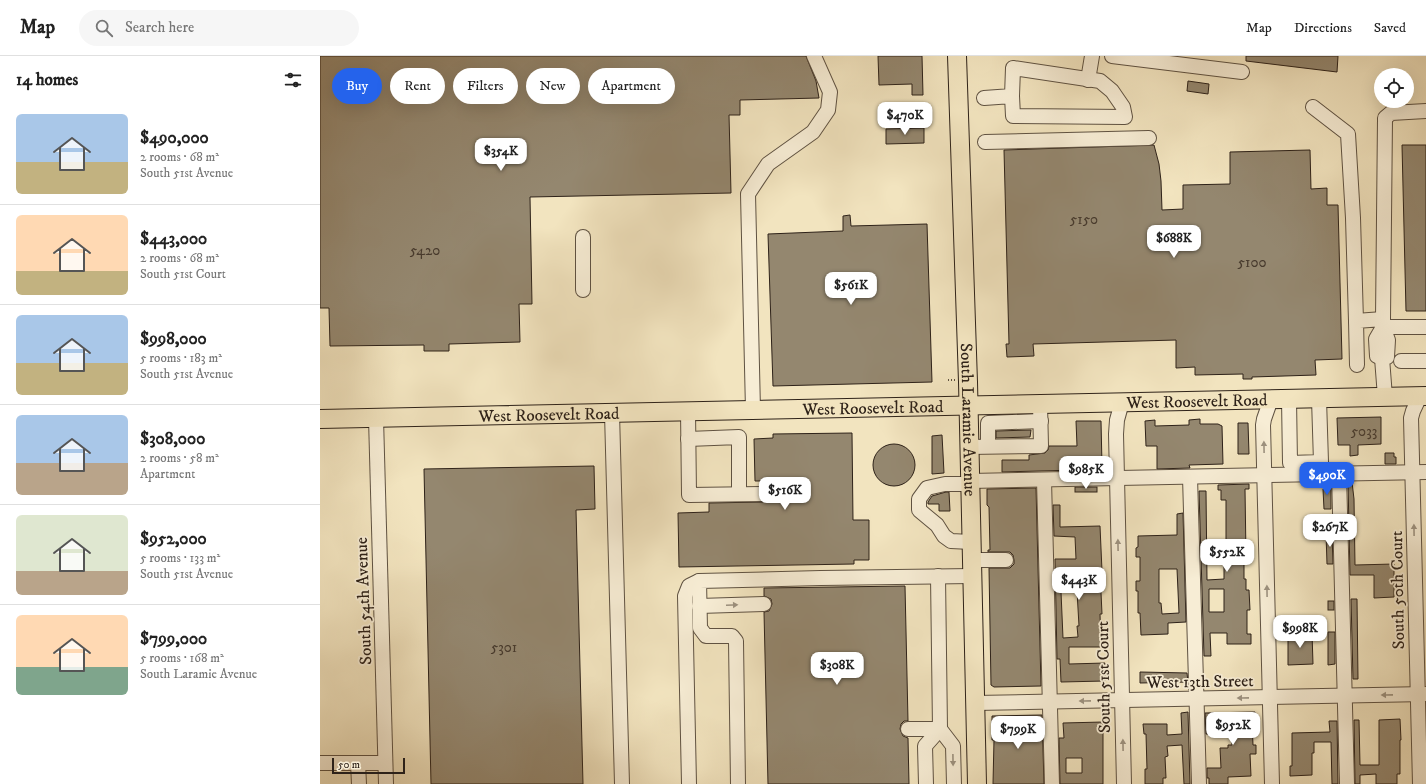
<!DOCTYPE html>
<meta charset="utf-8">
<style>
body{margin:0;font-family:"IM FELL DW Pica",serif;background:#f6f6f6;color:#222;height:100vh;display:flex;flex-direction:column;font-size:15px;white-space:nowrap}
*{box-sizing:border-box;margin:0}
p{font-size:13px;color:#767676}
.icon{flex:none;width:22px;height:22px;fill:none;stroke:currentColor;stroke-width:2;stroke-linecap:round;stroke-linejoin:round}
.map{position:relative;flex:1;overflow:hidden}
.drawer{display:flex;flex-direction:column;background:#fff;width:320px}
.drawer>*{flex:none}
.top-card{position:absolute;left:12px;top:12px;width:380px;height:36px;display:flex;gap:8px}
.buttons{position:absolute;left:1054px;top:12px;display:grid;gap:8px}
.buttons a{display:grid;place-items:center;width:40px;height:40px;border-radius:50%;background:#fff;box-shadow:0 4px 16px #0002;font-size:20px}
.scale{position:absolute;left:12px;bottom:10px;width:73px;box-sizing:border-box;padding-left:4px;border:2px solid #2e2219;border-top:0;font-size:11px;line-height:14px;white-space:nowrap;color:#2e2219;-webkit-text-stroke:3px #f7edd5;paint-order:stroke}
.price{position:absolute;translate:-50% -34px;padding:0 9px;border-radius:8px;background:#fff;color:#222;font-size:13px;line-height:26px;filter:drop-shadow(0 1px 2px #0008)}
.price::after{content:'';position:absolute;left:50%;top:24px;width:12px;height:9px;margin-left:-6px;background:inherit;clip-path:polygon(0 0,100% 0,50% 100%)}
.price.selected{background:#2563eb;color:#fff}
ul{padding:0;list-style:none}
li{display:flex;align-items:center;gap:12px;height:100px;padding:0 16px}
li+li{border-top:1px solid #e0e0e0}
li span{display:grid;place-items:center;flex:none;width:112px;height:80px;border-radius:6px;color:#555}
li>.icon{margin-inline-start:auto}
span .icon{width:48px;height:48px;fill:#fffc;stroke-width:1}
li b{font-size:17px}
h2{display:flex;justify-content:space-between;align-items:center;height:48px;padding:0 16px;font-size:17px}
.chip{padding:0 14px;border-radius:18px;background:#fff;box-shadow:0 4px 16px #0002;font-size:14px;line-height:36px}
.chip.selected{background:#2563eb;color:#fff}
header{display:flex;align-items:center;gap:24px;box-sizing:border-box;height:56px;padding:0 20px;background:#fff;border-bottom:1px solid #e0e0e0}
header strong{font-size:19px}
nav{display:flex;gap:22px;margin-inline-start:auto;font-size:14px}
.search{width:280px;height:36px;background:#f6f6f6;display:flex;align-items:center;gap:10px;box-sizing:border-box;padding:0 14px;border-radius:22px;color:#767676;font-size:15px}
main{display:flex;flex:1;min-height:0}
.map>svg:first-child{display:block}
.building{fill:#94876f;stroke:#2e2219;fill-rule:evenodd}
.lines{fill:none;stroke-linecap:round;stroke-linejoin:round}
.minor-casing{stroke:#5f5242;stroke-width:16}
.major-casing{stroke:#2e2219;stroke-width:20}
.path{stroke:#2e2219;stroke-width:1.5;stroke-dasharray:1 2;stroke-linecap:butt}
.minor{stroke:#f7edd5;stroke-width:14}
.major{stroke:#f2e4bf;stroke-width:18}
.oneway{fill:#9d9280}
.labels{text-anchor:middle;stroke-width:3.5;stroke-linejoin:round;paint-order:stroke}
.number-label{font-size:15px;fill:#483b2e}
.street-label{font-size:17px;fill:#2e2219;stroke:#f7edd5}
</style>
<header>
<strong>Map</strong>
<div class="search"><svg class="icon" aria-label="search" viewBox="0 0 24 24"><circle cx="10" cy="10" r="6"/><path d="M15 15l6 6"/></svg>Search here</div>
<nav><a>Map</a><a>Directions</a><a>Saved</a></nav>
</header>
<main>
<section class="drawer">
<h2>14 homes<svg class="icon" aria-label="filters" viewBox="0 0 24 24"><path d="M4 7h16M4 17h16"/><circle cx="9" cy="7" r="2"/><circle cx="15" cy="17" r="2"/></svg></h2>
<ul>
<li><span style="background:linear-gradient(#a9c7e8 60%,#c2b280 0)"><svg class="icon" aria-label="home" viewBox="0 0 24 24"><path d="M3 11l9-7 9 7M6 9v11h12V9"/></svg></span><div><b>$490,000</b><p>2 rooms · 68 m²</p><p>South 51st Avenue</p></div></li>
<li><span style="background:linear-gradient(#ffd9b3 70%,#c2b280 0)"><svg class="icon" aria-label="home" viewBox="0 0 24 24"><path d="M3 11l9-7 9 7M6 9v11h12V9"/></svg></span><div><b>$443,000</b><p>2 rooms · 68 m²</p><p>South 51st Court</p></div></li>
<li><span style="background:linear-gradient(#a9c7e8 60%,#c2b280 0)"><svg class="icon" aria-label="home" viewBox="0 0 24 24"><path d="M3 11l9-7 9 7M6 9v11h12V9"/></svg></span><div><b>$998,000</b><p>5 rooms · 183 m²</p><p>South 51st Avenue</p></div></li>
<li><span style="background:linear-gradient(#a9c7e8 60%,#b9a48a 0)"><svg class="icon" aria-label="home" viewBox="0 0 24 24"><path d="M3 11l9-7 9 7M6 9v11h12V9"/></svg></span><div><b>$308,000</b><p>2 rooms · 58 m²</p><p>Apartment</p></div></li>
<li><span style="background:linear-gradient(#dfe7d0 70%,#b9a48a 0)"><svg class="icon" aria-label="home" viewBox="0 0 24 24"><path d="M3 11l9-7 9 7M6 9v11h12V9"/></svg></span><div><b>$952,000</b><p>5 rooms · 133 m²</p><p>South 51st Avenue</p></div></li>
<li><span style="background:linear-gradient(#ffd9b3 65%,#7fa58c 0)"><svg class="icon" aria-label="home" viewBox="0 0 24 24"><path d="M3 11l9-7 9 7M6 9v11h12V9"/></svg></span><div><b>$799,000</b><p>5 rooms · 168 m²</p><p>South Laramie Avenue</p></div></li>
</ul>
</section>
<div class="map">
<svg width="1106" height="728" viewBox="0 0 1106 728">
<rect width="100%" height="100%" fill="#f2e4bf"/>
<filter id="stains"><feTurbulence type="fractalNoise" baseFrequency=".005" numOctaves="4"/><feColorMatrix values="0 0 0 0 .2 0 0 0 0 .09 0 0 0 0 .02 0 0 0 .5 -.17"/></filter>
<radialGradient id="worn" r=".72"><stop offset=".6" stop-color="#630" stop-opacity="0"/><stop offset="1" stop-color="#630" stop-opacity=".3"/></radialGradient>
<!-- building -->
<g class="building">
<path d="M0,0H486L496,25L499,42L420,44V59H409L411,137L210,141L212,248H199L200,286L129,288V295H104V289L10,290L9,252H0Z"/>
<path d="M558,0H602L603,39H592V28L559,29Z"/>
<path d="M926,0H1018L1017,16L926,5Z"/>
<path d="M868,25L889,28L888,38L867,35Z"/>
<path d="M604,72V87L566,88V73Z"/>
<path d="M834,89L839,108L841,125L842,154L863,153V129L910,128V96L990,94L991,133L1007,132V149H1018L1022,303L995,304L996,319L932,321V323H923V318L875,319V311L856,312V284L713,288L714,300L687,301L686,288H689L684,94Z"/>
<path d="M1082,89H1106V255H1086Z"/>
<path d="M530,159L531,170L607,168L612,326L453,330L448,178L523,175V160Z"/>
<path d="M1061,361V388L1038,389V399L1030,400V389H1018L1017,362Z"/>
<path d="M880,363V368H898L902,370L903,408L869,409L870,412L837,413V390H826L825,365L835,364V370L869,369V364Z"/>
<path d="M756,365H781L782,410L757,411V414L682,416V404H709V399L725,397L728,394L729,390H757Z"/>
<path d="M918,367H928L929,398H918Z"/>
<path d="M711,374L710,381L676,382V375Z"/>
<path d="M532,377L533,464H549V504H534V508L359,511L358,457L389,456V447L442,446L446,445L449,443L454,442L453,425H435L434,383L453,382V378Z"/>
<path d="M622,379L624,417L612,418V380Z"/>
<circle cx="574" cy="409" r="21"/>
<path d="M1065,397H1074V401H1076V408H1065Z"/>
<path d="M274,410L275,453L256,454L263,728H111L104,413Z"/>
<path d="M1006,426H1011V453H1004L1003,433H1006Z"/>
<path d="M1028,426H1032L1034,443L1035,509L1074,508V541L1054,542V519H1030Z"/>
<path d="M929,428V433H925L926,500H924V523H926V534H929L930,554H927V578H931V588H907V577H890L891,600H884L879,435H886L887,524L904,523V507L906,506V444H901V434H898V429ZM889,533H904V556H889Z"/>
<rect x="755" y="431" width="22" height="5"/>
<path d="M716,432L721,630L674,631L671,629L669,512H690L694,508V504L693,499L690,496H668V494H670L669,451L667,449V433Z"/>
<path d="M626,436H629L630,455H619V448H608V446L612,440Z"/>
<path d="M733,449H740V471L780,470L782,515H780L782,558H780L781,591H749V608L785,607V625L741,626L740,603H737L735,503H756L755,481L734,480ZM757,535L759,570H757L758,581L743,582L741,536Z"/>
<path d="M863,457L866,566L848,567V578L821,579L820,557H818V535H816V525H820V501H816V492L818,491V480L857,479V458ZM839,513H857L859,557L842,558L841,547H839Z"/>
<path d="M1006,477H1012L1013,508H1007Z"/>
<path d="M585,530L588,665H584L581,668L580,673L583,680L588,682L589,728H448L444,556L449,555L452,548L451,543L444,540V532Z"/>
<path d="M1031,543H1037L1038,623H1033Z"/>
<rect x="1008" y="545" width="6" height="9"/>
<path d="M1008,576H1015V608L1008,609Z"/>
<path d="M968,577H992L993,608L968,609Z"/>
<path d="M820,616L867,617L868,626L820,627Z"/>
<path d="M868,656L870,728H864L862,689L847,690L848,700L845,701L846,722H843V728H825V713H827L826,678H824L823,668H847V679L862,678L861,657Z"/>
<path d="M935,656V666H932L933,689H936V698H930L931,720L908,721V728H889V722H887V712H901L900,692H908V689H912L911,667H891V678H886L885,657Z"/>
<path d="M722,659L724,728H673L674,684H672V660Z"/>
<path d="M1080,663L1081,684H1080V718H1077V728H1056V718L1040,719V728H1035L1034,664H1039L1040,709H1059V664Z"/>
<path d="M1009,665H1017L1018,728H1012L1011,686H994V697H992V719L970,720V710H972V677L1010,676Z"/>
<path d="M783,666V728H740L739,682H744L743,667ZM746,702H762V717H746Z"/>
</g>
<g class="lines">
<!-- minor casing -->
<g class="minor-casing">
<g id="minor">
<path d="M792,0L922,16"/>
<path d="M768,24L772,0"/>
<path d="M664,42L692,40L693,60L805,61L803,51L792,35L780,25L693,12L692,40"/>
<path d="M993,51L1028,78L1033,162L1036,265"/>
<path d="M665,86L829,82"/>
<path d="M263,181V234"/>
<path d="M1063,263L1065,62L1071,57L1106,55"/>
<path d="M1063,271H1106"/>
<path d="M1062,302L1065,341"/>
<path d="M1081,305H1106"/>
<path d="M1037,309L1036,265L1063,263V271L1068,284L1067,301L1062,302L1057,300L1056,283L1063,271"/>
<path d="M951,343L944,363L943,369L952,728"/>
<path d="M969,343L970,407L1001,406L999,343"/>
<path d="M802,346L797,364L796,378L804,728"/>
<path d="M433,354L428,138L448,108L493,76L508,54L510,36L494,0"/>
<path d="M368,355L369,439L442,438"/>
<path d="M292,357L302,728"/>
<path d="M56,362L66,728"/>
<path d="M368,383L419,381V438"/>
<path d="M668,390V367L721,365"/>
<path d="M649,391L721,390L720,348"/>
<path d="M1019,418L1027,728"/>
<path d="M870,421L879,728"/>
<path d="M724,424L732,728"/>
<path d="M650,425L1106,416"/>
<path d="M650,428H625L607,432L599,443V454L617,469L624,480L631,485L651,486"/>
<path d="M652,504H686"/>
<path d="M379,550L444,548"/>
<path d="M655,647L1106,638"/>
<path d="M588,673H620L633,690L634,728"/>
<path d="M0,707H65"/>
<path d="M38,707L39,728"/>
<path d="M369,728L365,540L369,530L379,525"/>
<path d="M418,728L416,585L412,580H386L380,572L379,525L501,522L652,520"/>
<path d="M606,728L605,690L620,673L618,520"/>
<path d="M1100,728L1091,362L1093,355L1100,340"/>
</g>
</g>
<!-- major casing -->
<g class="major-casing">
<g id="major">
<path id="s1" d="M637,0L648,326L657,728"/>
<path id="s2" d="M0,363L1106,340"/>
</g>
</g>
<!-- path -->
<path class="path" d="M628,324H635"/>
<!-- minor -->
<use href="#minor" class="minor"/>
<!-- major -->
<use href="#major" class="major"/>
</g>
<!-- one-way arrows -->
<defs><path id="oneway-solid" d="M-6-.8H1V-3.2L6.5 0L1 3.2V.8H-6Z"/></defs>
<g class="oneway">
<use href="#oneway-solid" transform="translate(944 391) rotate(-91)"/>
<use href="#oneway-solid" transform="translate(1094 474) rotate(-91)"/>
<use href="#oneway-solid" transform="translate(798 489) rotate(-91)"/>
<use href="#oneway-solid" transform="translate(947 535) rotate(-91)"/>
<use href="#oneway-solid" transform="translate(412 549) rotate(-2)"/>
<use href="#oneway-solid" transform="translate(1067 639) rotate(179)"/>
<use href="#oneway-solid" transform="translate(923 642) rotate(179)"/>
<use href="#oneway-solid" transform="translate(765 645) rotate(179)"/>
<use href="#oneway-solid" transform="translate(803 689) rotate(-91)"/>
<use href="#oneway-solid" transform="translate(633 704) rotate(89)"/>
</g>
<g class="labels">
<!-- number labels -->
<g class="number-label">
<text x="764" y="168">5150</text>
<text x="105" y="199">5420</text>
<text x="932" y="211">5100</text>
<text x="1044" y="380">5033</text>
<text x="184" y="596">5301</text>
</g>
<!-- street labels -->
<g class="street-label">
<text dy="6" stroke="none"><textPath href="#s2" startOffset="877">West Roosevelt Road</textPath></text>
<text dy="6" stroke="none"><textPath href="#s2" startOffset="553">West Roosevelt Road</textPath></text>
<text dy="6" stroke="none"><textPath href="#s2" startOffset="229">West Roosevelt Road</textPath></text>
<text dy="6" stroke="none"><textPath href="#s1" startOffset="364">South Laramie Avenue</textPath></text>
<text transform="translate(1077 534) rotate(-91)" y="6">South 50th Court</text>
<text transform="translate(43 545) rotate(-92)" y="6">South 54th Avenue</text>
<text transform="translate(783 621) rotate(-91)" y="6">South 51st Court</text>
<text transform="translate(880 625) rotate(-1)" y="6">West 13th Street</text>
</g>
</g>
<rect width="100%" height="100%" filter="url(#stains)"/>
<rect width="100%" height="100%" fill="url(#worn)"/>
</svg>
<div class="buttons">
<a><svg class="icon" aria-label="locate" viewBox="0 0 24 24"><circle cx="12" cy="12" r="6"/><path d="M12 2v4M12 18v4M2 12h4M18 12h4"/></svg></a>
</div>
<div class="scale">50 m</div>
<b class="price" style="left:585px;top:80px">$470K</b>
<b class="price" style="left:181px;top:116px">$354K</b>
<b class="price" style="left:854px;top:203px">$688K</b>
<b class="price" style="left:531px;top:250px">$561K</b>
<b class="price" style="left:766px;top:434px">$985K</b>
<b class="price selected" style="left:1007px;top:440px">$490K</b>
<b class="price" style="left:465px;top:455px">$516K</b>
<b class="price" style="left:1010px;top:492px">$267K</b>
<b class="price" style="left:907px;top:517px">$552K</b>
<b class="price" style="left:759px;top:545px">$443K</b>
<b class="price" style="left:980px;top:593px">$998K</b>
<b class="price" style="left:517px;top:630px">$308K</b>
<b class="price" style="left:913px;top:690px">$952K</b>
<b class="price" style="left:698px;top:694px">$799K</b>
<div class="top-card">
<a class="chip selected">Buy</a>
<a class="chip">Rent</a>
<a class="chip">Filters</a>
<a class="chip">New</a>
<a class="chip">Apartment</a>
</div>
</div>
</main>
